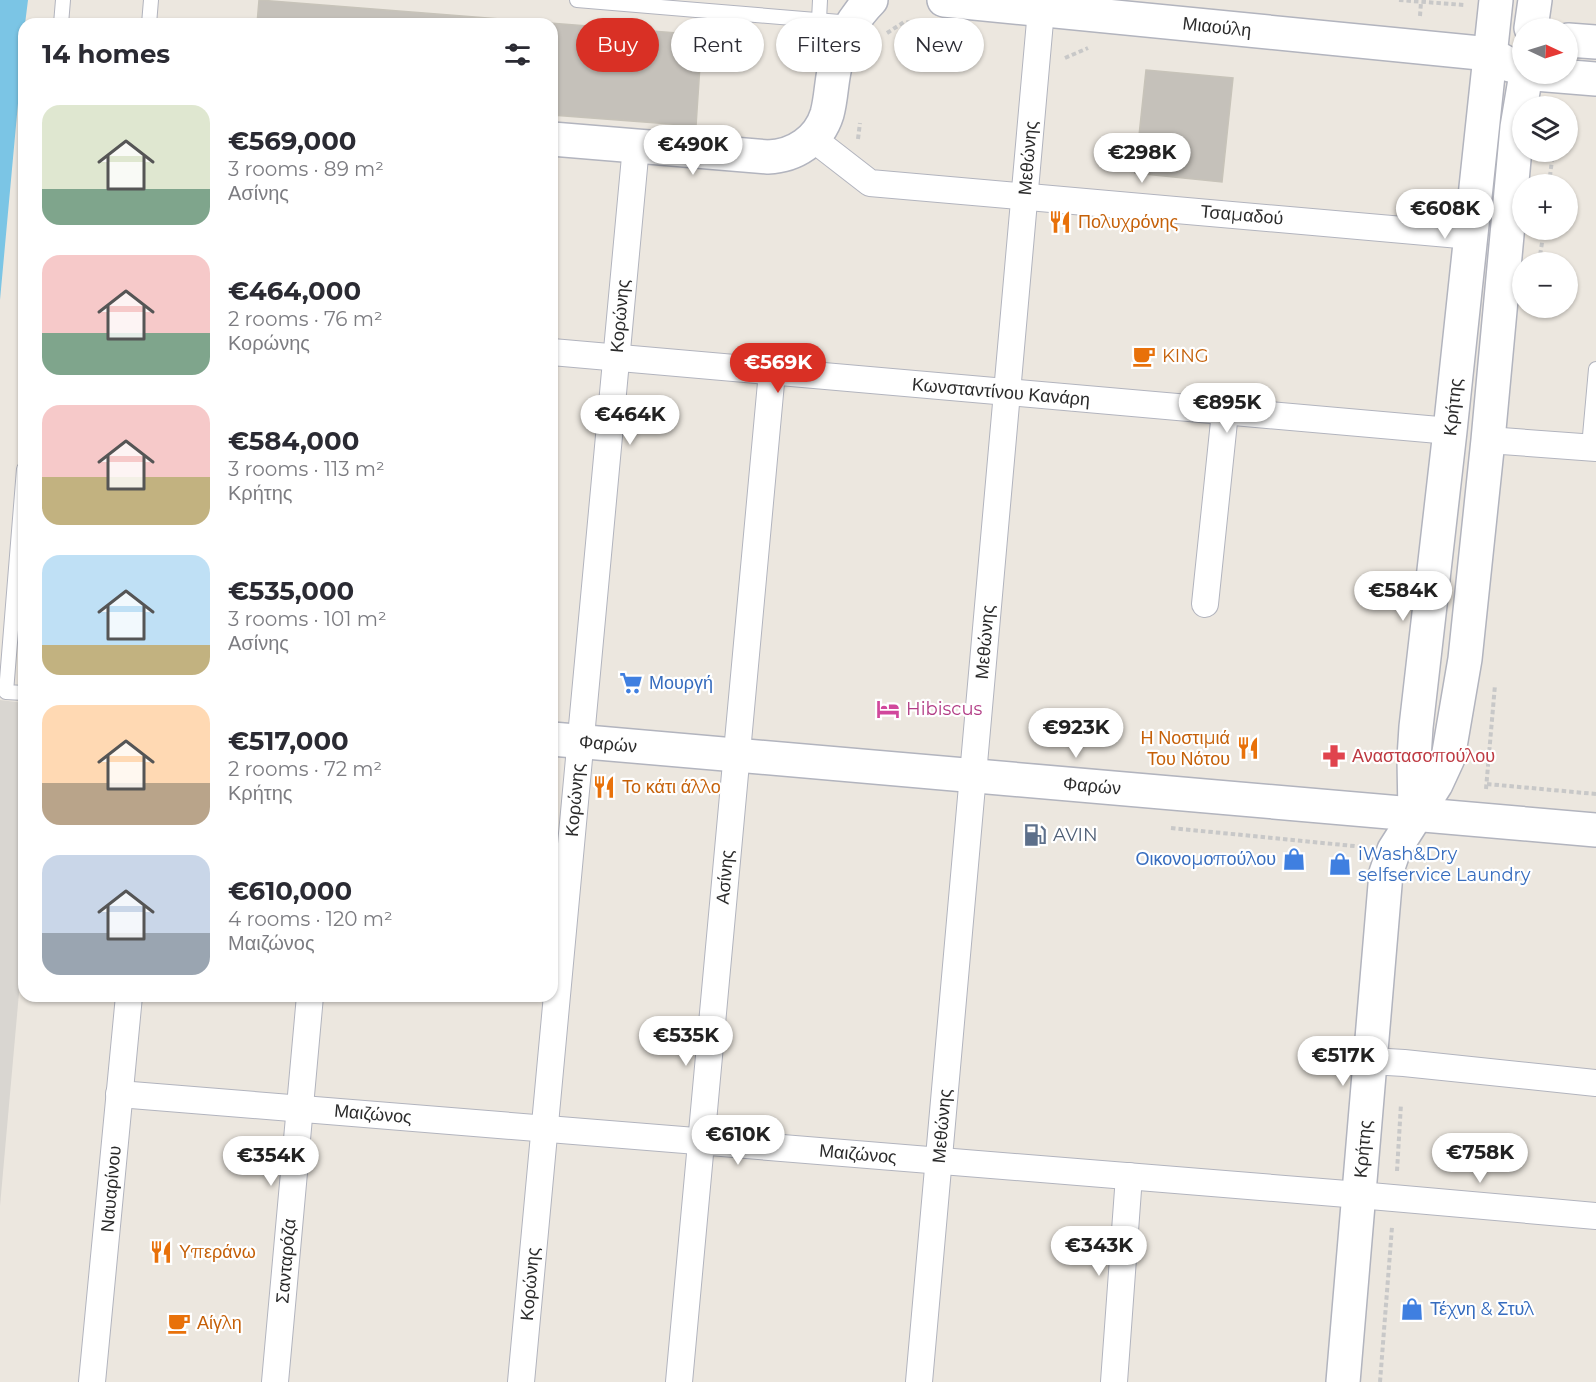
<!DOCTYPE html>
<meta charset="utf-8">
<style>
body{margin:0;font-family:Montserrat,sans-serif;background:#f7f7f7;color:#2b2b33;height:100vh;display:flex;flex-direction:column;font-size:22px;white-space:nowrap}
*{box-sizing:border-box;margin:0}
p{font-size:20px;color:#7c7c81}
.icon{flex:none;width:33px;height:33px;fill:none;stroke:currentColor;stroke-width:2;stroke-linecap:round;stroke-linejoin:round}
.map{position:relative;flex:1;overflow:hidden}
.details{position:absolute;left:18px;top:18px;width:540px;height:984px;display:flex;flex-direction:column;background:#fff;border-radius:18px;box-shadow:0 2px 4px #0004}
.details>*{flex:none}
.hud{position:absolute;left:576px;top:18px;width:570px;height:54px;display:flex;gap:12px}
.needle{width:39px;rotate:94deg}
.buttons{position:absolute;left:1512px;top:18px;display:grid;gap:12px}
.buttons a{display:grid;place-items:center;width:66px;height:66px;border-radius:50%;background:#fff;box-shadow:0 2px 4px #0004;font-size:30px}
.price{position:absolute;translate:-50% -51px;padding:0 14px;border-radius:21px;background:#fff;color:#222;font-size:20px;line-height:39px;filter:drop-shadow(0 2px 3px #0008)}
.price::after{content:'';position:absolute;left:50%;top:36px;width:18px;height:14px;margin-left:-9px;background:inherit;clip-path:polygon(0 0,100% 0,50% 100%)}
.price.on{background:#d93025;color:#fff}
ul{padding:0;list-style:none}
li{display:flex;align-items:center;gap:18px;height:150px;padding:0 24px}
li span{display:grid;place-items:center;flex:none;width:168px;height:120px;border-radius:18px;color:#555}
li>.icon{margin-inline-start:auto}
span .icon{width:72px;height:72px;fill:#fffc;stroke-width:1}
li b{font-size:26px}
h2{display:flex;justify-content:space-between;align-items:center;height:72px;padding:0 24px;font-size:26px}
.chip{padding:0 21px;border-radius:27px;background:#fff;box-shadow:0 2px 4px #0004;font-size:21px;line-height:54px}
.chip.on{background:#d93025;color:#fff}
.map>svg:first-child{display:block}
.plaza{fill:#d9d6d1}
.water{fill:#7bc5e5}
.building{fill:#c5c1ba;stroke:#c7c3b9;stroke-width:1.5}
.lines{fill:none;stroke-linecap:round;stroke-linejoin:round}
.lane-casing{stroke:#b2b4be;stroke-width:16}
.street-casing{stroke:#b2b4be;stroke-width:28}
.secondary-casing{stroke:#b2b4be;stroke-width:36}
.path{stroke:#c8c8c8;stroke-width:4;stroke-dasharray:4.5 3;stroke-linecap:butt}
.lane{stroke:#fff;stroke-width:14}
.street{stroke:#fff;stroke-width:26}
.secondary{stroke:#fff;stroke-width:33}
.labels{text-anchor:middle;stroke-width:4.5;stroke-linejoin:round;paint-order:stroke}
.street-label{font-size:18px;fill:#2b2b2b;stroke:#fff}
.food-label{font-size:18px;fill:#c56008;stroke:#fff;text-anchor:start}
.shop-label{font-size:18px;fill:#366cbe;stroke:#fff;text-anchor:start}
.hotel-label{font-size:18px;fill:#b23c85;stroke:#fff;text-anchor:start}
.health-label{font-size:18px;fill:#be3a42;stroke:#fff;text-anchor:start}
.service-label{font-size:18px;fill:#4e5e75;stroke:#fff;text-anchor:start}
</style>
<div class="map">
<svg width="1596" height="1382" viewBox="0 0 1596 1382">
<rect width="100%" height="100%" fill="#ece7df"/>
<!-- plaza -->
<path class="plaza" d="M0,700L24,703V937L0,1206Z"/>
<!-- water -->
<path class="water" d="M0,0H28L25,24H24V38L0,300Z"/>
<!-- building -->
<g class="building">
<path d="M259,0L702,35L696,126L552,115V24H257Z"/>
<path d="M1146,70L1233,78L1222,182L1135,173Z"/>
</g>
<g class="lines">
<!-- lane casing -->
<g class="lane-casing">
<g id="lane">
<path d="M577,0L852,23"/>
<path d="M819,20L820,0"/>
<path d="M61,24L63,0"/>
<path d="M149,24L151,0"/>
<path d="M1589,447L1596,369"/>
<path d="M24,469L6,692L24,693"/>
</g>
</g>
<!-- street casing -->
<g class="street-casing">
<g id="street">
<path d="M812,138L870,183L1471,236"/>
<path d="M552,352L1450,431"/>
<path d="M1488,440L1596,448"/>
<path d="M1205,604L1225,412"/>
<path d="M1371,1061L1404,1063L1596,1083"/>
<path d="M119,1094L1359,1195L1596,1216"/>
<path d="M92,1382L129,996"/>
<path d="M275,1382L310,996"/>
<path d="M521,1382L636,146"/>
<path d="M679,1382L772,372"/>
<path d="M919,1382L1041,10"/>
<path d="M1114,1382L1129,1176"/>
</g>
</g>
<!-- secondary casing -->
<g class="secondary-casing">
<g id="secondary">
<path d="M944,0L1490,54L1510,65"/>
<path d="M1531,28L1535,0"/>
<path d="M1568,40L1596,42"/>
<path d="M1535,74L1596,79"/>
<path d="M552,139L768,157C795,156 819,140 827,114C832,96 831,77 837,59C843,37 855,16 871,0"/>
<path d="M552,739L1596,830"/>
<path d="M1415,815L1414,758L1416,727L1450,431L1496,0"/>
<path d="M1343,1382L1386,873L1394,850L1436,784L1448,758L1465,659L1488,440L1517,127L1526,74"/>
</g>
</g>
<!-- path -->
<g class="path">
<path d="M1399,0L1464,5"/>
<path d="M1420,16L1421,2"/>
<path d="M887,33L904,22L924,24"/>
<path d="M1065,58L1088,48"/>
<path d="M858,139L860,123"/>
<path d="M1549,184L1553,152"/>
<path d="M1539,262L1544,230"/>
<path d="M1487,784L1596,794"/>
<path d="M1486,789L1495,685"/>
<path d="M1171,828L1364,847"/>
<path d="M1397,1171L1401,1104"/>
<path d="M1380,1382L1392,1227"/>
</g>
<!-- lane -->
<use href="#lane" class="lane"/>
<!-- street -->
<use href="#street" class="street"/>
<!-- secondary -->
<use href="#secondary" class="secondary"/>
</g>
<!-- icons -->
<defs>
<g id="restaurant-bare" transform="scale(1.8)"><path d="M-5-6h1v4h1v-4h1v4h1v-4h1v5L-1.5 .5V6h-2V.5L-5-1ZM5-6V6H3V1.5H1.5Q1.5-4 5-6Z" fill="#e8710a" stroke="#fff" stroke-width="2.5" paint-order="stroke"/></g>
<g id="cafe-bare" transform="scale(1.8)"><path d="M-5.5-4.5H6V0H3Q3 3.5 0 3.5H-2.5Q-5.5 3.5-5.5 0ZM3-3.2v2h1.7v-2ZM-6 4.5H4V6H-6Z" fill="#e8710a" stroke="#fff" stroke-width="2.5" paint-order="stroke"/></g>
<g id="supermarket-bare" transform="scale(1.8)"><path d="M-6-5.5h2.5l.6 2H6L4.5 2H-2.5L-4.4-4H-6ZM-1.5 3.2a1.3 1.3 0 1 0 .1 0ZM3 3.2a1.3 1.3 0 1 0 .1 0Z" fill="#3f7fe0" stroke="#fff" stroke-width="2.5" paint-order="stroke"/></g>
<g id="hotel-bare" transform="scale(1.8)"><path d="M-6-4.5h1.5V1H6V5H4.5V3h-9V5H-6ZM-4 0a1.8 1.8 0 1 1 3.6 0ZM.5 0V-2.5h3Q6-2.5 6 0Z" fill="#d1479c" stroke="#fff" stroke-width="2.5" paint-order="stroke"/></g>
<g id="pharmacy-bare" transform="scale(1.8)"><path d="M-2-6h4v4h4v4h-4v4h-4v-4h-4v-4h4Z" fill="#e0444e" stroke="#fff" stroke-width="2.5" paint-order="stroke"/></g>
<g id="fuel-bare" transform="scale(1.8)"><path d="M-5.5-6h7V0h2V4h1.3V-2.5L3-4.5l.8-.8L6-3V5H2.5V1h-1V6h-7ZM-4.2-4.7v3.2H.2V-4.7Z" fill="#5c6f8a" stroke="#fff" stroke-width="2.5" paint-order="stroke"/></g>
<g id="shop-bare" transform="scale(1.8)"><path d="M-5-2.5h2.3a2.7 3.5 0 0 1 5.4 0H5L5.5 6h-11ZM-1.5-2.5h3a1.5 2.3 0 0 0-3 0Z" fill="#3f7fe0" stroke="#fff" stroke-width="2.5" paint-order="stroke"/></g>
</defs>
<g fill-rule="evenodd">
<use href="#restaurant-bare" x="1060" y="222"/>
<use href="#cafe-bare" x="1144" y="356"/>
<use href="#supermarket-bare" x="631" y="683"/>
<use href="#hotel-bare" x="888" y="709"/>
<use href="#restaurant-bare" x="1248" y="748"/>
<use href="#pharmacy-bare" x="1334" y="756"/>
<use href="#restaurant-bare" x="604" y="787"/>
<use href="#fuel-bare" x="1035" y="835"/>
<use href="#shop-bare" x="1294" y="859"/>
<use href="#shop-bare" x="1340" y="864"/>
<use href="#restaurant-bare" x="161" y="1252"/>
<use href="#shop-bare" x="1412" y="1309"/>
<use href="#cafe-bare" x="179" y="1323"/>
</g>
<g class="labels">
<!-- street labels -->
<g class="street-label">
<text transform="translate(1217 27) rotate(6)" y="6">Μιαούλη</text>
<text transform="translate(1028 158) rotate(-85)" y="6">Μεθώνης</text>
<text transform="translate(1242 215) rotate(5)" y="6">Τσαμαδού</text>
<text transform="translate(620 316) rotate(-85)" y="6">Κορώνης</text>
<text transform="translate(1001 392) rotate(5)" y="6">Κωνσταντίνου Κανάρη</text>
<text transform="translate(1453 407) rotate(-84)" y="6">Κρήτης</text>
<text transform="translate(985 642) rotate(-85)" y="6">Μεθώνης</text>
<text transform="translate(608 744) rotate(5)" y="6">Φαρών</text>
<text transform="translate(1092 786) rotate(5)" y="6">Φαρών</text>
<text transform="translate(575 800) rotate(-85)" y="6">Κορώνης</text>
<text transform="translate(725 877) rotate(-85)" y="6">Ασίνης</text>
<text transform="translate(373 1114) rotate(5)" y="6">Μαιζώνος</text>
<text transform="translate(942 1126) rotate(-85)" y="6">Μεθώνης</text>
<text transform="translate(1363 1149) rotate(-85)" y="6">Κρήτης</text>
<text transform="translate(858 1154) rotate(5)" y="6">Μαιζώνος</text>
<text transform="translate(111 1189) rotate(-85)" y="6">Ναυαρίνου</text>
<text transform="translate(286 1261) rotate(-85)" y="6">Σανταρόζα</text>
<text transform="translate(530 1284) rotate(-85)" y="6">Κορώνης</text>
</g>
<!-- food labels -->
<g class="food-label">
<text x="1078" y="228">Πολυχρόνης</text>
<text x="1162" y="362">KING</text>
<text x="1230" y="744" text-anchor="end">Η Νοστιμιά<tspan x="1230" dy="21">Του Νότου</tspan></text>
<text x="622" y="793">Το κάτι άλλο</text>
<text x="179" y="1258">Υπεράνω</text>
<text x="197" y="1329">Αίγλη</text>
</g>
<!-- shop labels -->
<g class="shop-label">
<text x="649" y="689">Μουργή</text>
<text x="1358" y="860">iWash&amp;Dry<tspan x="1358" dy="21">selfservice Laundry</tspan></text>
<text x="1276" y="865" text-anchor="end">Οικονομοπούλου</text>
<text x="1430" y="1315">Τέχνη &amp; Στυλ</text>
</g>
<!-- hotel labels -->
<g class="hotel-label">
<text x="906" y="715">Hibiscus</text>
</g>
<!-- health labels -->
<g class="health-label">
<text x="1352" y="762">Αναστασοπούλου</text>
</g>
<!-- service labels -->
<g class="service-label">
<text x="1053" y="841">AVIN</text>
</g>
</g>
</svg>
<div class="buttons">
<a><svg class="needle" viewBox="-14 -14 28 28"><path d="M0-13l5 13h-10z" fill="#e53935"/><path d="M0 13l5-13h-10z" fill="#7c7c81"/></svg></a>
<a><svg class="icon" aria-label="layers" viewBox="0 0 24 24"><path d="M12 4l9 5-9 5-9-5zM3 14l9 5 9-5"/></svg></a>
<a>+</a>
<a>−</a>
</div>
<b class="price" style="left:693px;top:176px">€490K</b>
<b class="price" style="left:1142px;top:184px">€298K</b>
<b class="price" style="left:1445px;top:240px">€608K</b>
<b class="price on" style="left:778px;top:394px">€569K</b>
<b class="price" style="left:1227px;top:434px">€895K</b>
<b class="price" style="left:630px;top:446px">€464K</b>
<b class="price" style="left:1403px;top:622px">€584K</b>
<b class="price" style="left:1076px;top:759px">€923K</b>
<b class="price" style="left:686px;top:1067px">€535K</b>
<b class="price" style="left:1343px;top:1087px">€517K</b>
<b class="price" style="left:738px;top:1166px">€610K</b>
<b class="price" style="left:1480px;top:1184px">€758K</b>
<b class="price" style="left:271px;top:1187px">€354K</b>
<b class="price" style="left:1099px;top:1277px">€343K</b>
<div class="hud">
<a class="chip on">Buy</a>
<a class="chip">Rent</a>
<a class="chip">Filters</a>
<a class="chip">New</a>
</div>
<section class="details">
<h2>14 homes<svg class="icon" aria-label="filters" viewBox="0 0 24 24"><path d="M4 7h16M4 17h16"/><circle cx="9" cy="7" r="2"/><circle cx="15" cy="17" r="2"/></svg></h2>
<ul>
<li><span style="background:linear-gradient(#dfe7d0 70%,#7fa58c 0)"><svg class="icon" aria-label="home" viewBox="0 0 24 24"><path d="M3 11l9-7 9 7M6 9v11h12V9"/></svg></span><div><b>€569,000</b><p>3 rooms · 89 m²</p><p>Ασίνης</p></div></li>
<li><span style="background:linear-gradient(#f6c9c9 65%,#7fa58c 0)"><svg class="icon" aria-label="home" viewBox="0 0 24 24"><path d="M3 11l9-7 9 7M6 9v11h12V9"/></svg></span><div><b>€464,000</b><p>2 rooms · 76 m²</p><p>Κορώνης</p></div></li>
<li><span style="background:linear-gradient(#f6c9c9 60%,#c2b280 0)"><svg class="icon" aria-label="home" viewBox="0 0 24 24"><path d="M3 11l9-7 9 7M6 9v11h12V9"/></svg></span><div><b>€584,000</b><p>3 rooms · 113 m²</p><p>Κρήτης</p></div></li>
<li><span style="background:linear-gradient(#bfe0f5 75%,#c2b280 0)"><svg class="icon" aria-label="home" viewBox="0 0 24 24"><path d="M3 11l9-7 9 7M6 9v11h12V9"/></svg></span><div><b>€535,000</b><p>3 rooms · 101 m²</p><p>Ασίνης</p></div></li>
<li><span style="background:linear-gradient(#ffd9b3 65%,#b9a48a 0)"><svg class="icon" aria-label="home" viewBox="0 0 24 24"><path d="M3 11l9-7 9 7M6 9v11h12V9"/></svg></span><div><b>€517,000</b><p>2 rooms · 72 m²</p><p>Κρήτης</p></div></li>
<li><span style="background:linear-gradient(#c9d6e8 65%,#9aa5b1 0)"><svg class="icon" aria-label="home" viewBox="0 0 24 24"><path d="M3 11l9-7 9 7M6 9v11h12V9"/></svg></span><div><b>€610,000</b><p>4 rooms · 120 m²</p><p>Μαιζώνος</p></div></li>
</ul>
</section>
</div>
